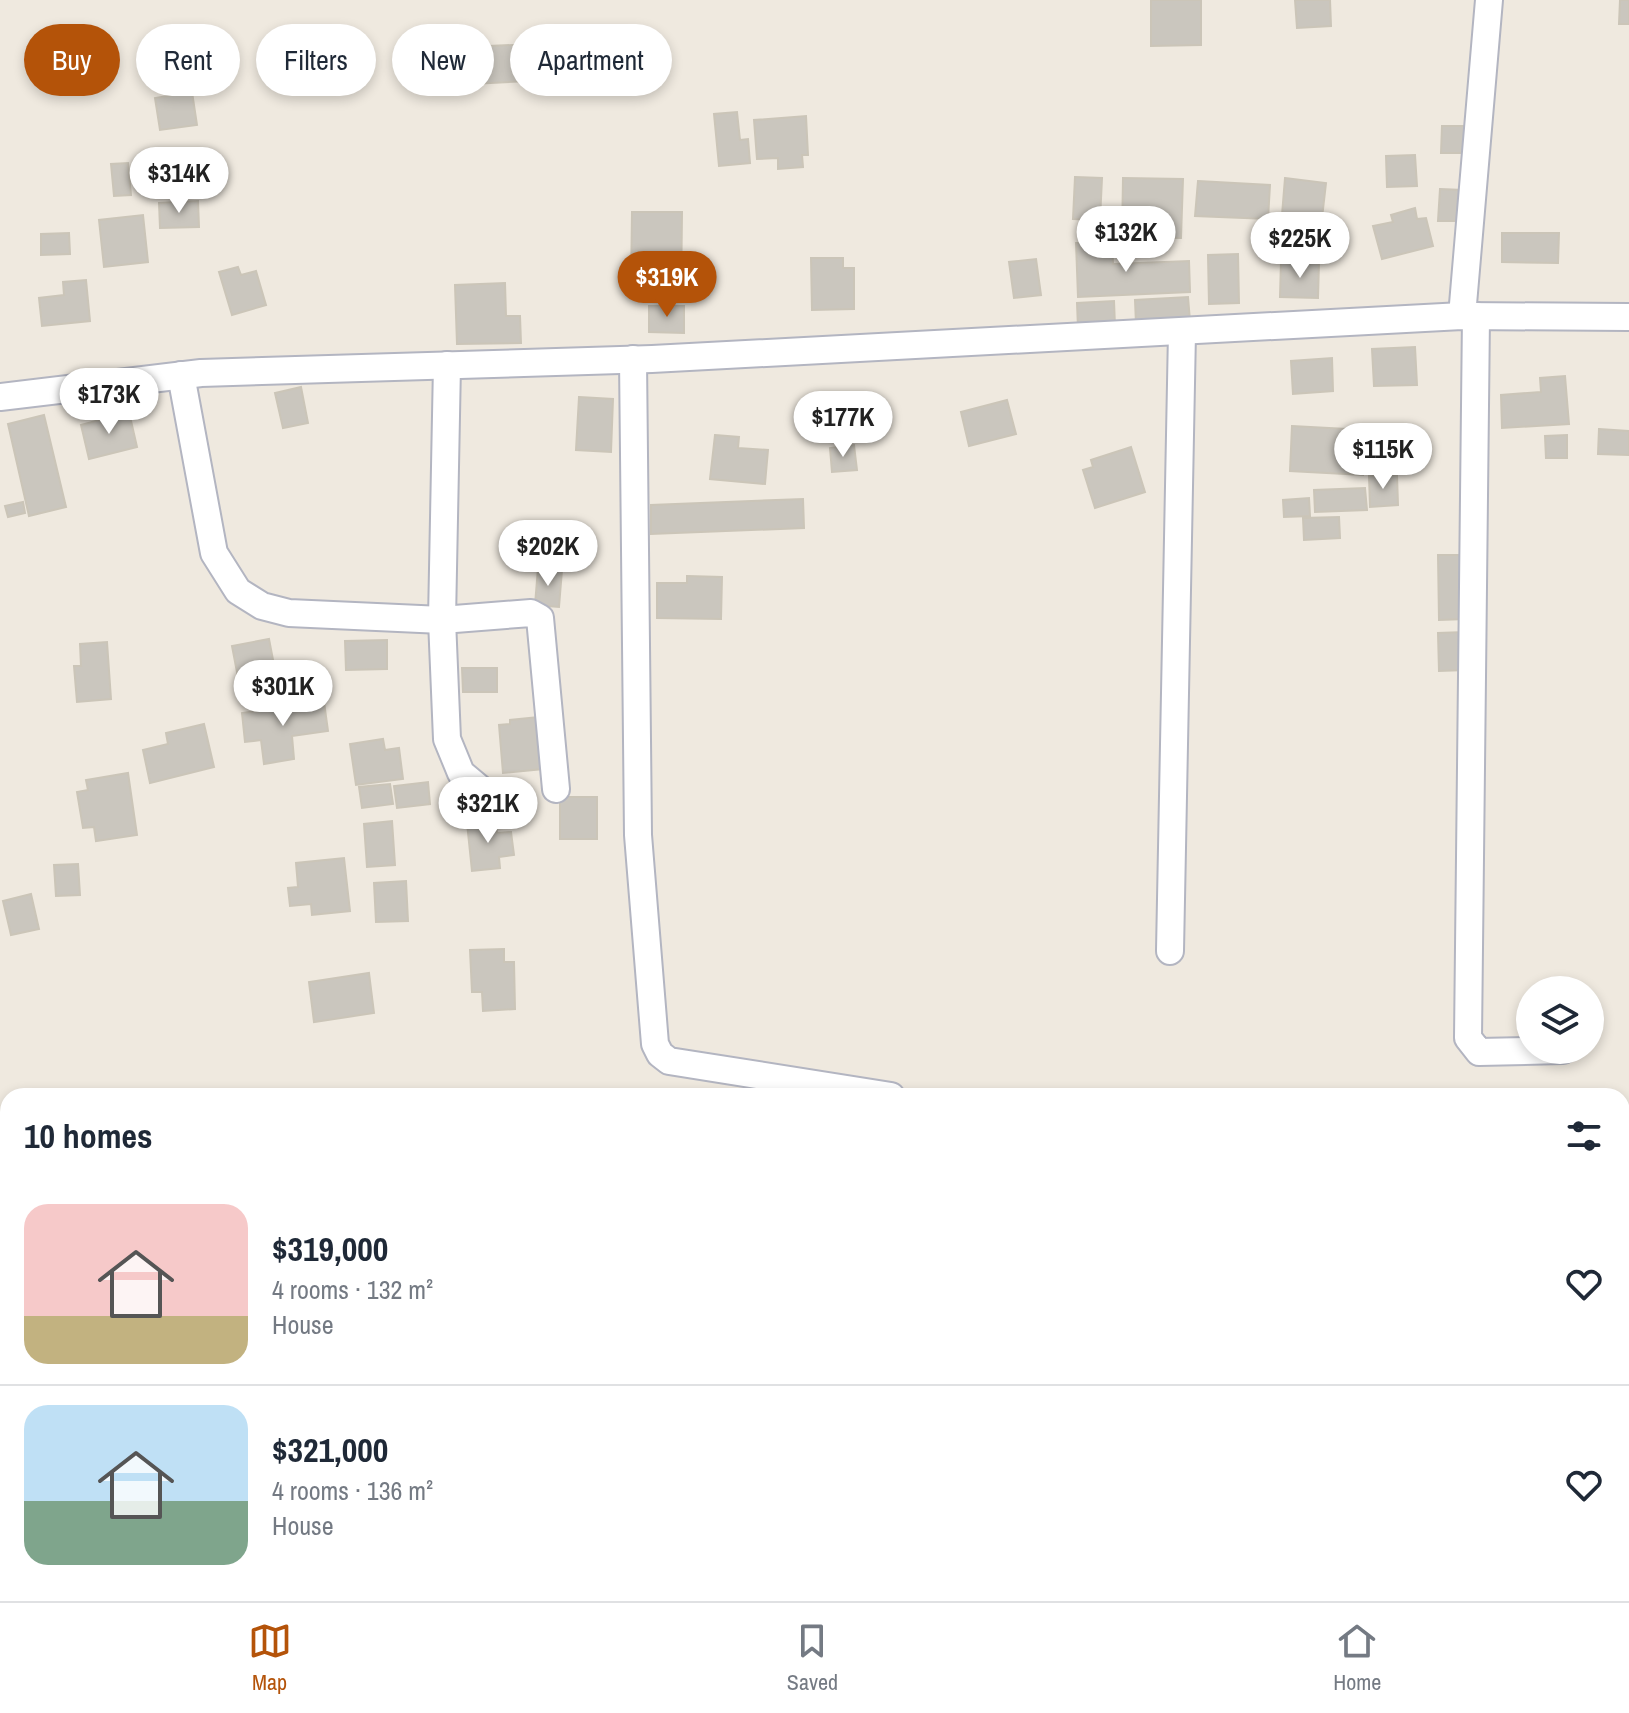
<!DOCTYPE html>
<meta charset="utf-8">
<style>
body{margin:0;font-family:"Archivo Narrow",sans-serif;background:#f6f6f7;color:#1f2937;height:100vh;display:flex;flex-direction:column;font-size:30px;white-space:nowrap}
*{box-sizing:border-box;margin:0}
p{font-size:26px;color:#747a83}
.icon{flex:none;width:44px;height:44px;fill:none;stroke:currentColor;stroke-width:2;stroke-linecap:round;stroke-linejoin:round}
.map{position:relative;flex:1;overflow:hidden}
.sheet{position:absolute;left:0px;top:1088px;width:1630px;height:514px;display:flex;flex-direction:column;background:#fff;border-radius:24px 24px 0 0;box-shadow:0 4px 12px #0003}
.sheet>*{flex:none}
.hud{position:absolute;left:24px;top:24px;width:800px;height:72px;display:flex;gap:16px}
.controls{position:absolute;left:1516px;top:976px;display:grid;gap:16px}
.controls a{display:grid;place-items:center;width:88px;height:88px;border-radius:50%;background:#fff;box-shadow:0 4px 12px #0003;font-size:40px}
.price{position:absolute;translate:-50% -68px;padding:0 18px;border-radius:28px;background:#fff;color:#222;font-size:26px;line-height:52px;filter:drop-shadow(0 2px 4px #0008)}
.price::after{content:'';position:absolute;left:50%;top:48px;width:24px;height:18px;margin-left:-12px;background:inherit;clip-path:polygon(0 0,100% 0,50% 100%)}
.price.selected{background:#b45309;color:#fff}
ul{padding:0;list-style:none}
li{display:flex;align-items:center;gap:24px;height:200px;padding:0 24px}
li+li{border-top:2px solid #e0e1e3}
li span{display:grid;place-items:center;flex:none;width:224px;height:160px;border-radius:24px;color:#555}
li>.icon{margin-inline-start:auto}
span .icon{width:96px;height:96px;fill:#fffc;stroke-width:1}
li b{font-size:34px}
h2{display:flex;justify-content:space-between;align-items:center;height:96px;padding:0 24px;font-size:34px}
.tag{padding:0 28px;border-radius:36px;background:#fff;box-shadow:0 4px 12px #0003;font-size:28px;line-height:72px}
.tag.selected{background:#b45309;color:#fff}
.dock{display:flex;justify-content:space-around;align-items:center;height:112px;border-top:2px solid #e0e1e3;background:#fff;font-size:22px;color:#747a83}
.dock a{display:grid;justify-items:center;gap:4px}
.dock .selected{color:#b45309}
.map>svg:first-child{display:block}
.building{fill:#cac6be;stroke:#cbc5b8;stroke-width:2}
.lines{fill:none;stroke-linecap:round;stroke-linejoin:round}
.street-casing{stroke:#b3b5c1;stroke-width:30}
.street{stroke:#fff;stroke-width:26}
</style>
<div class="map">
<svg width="1629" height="1601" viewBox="0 0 1629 1601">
<rect width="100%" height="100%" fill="#efe9df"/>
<!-- building -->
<g class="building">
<path d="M1151,0H1201V45L1151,46Z"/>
<path d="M1295,0H1330L1331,26L1297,28Z"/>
<path d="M1620,0H1629V24H1619Z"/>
<path d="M533,44V48L564,47L566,79L472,84L470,51L490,50L489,46Z"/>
<path d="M192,92L197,125L160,130L155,98Z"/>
<path d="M737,112L740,140L748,139L750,163L719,166L714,114Z"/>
<path d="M806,116L808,155H802L803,167L778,169V158L757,159L754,120Z"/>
<path d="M1442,126H1467V153H1441Z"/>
<path d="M1415,155L1417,186L1387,187L1386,156Z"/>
<path d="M128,163L131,195L114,196L111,164Z"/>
<path d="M187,165L189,193L157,195L155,168Z"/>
<path d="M1075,177L1102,178L1100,220L1073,219Z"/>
<path d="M1123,178L1183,179L1181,238L1122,237Z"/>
<path d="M1285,178L1326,183L1322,218L1282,215Z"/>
<path d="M1198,181L1270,185L1268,219L1195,216Z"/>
<path d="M1440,189L1463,190L1461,221H1438Z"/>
<path d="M198,201L199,227L160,228L159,203Z"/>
<path d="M1415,208L1417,219L1426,218L1433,246L1382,259L1373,226L1393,222L1391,215Z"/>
<path d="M632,212H682L681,297L653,296V287H631Z"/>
<path d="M143,215L148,262L104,267L99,220Z"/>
<path d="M69,233L70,254L41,255V234Z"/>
<path d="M1502,233H1559L1558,263L1502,262Z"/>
<path d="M1112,242L1113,264L1189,261L1190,292L1078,297L1076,243Z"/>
<path d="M1238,254L1239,303L1209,304L1208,255Z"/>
<path d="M811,258H843V268H854V309L812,310Z"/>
<path d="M1036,259L1041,295L1014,298L1009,262Z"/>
<path d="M1281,261L1319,262L1318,298L1280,297Z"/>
<path d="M238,267L241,275L256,271L266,305L232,315L219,272Z"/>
<path d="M86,280L90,321L42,326L39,298L64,295L63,282Z"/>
<path d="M505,283L506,316H520L521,343L457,344L455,285Z"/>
<path d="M1188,297L1190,321L1136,324L1135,300Z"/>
<path d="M1114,301L1115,326L1078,328L1077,303Z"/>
<path d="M649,306H684V333L649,332Z"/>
<path d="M1415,347L1417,385L1374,386L1372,349Z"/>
<path d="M1332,358L1333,391L1293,394L1291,361Z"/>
<path d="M1565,376L1569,424L1502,428L1501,395L1541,392L1540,378Z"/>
<path d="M301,387L308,423L283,428L275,393Z"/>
<path d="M579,397L613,399L611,452L576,450Z"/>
<path d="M1007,400L1016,434L969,446L961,412Z"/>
<path d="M129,412L137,447L89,459L81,425Z"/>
<path d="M44,415L66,507L29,516L8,424Z"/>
<path d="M1292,426L1365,430L1363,475L1290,471Z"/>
<path d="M1599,429L1629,431V455L1598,454Z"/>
<path d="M715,435L739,437L738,448L768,450L765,484L710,479Z"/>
<path d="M1567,435V458H1546L1545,436Z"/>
<path d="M854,445L857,470L832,472L830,448Z"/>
<path d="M1131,447L1145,492L1095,508L1083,470L1093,467L1091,460Z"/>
<path d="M1397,475L1398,505L1370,507L1369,476Z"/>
<path d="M1365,488L1367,510L1315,512L1314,490Z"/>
<path d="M1309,498L1310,516L1284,517L1283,500Z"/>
<path d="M803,499L804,528L651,534V505Z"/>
<path d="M23,502L25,513L8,517L5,506Z"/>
<path d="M1339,517L1340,538L1304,540L1303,518Z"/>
<path d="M1438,555H1465L1466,619L1439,620Z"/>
<path d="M538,568L562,570L559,607L535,605Z"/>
<path d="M687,576L722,577L721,619L657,618V583H687Z"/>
<path d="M1465,632L1466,670L1439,671L1438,633Z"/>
<path d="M269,639L278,686L241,693L232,646Z"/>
<path d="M387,640V669L346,670L345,641Z"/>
<path d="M107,642L111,699L77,702L74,666H81L80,644Z"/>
<path d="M462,668H497V692H463Z"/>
<path d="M324,702L328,731L292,736L294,759L264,764L261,740L245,742L242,713Z"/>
<path d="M538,717L543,769L503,773L499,725L510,724V720Z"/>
<path d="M204,724L214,767L150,783L143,750L168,744L166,733Z"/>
<path d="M383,739L385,750L399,748L403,779L356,785L350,744Z"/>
<path d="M128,773L137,835L96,841L94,827L83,828L77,792L88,790L86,780Z"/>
<path d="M428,782L430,804L397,808L394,786Z"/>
<path d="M390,784L393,804L362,808L359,787Z"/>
<rect x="560" y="797" width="37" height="42"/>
<path d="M495,820L497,833L511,832L514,855L499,857L500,868L472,871L467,823Z"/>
<path d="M392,821L395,865L367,867L364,824Z"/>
<path d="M344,858L350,911L312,915L311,904L290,906L288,888L298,887L296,863Z"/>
<path d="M78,864L80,895L56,896L54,865Z"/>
<path d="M406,881L408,921L376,922L374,883Z"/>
<path d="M31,894L39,929L11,935L3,901Z"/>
<path d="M504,949V962H514L515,1009L483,1011L482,992H472L470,950Z"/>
<path d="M369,973L374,1013L314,1022L309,982Z"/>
<path d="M8,1169V1208L1,1210L0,1171Z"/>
<path d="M8,1223V1335L0,1308V1225Z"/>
</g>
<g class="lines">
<!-- street casing -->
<g class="street-casing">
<g id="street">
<path d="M1462,316L1489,0"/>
<path d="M1476,316L1468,1038L1479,1052L1563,1050"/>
<path d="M633,359L638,835L655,1044L660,1054L669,1061L891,1096"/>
<path d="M447,365L442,620L447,739L461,773L491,798"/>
<path d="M181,375L214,553L238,591L262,606L289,613L442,620L531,613L540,618L556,789"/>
<path d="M0,397L201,373L652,359L1462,316L1629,317"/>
<path d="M1170,951L1182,332"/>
</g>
</g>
<!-- street -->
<use href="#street" class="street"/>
</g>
</svg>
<div class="controls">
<a><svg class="icon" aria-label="layers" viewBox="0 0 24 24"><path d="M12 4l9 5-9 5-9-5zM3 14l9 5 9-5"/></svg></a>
</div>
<b class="price" style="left:179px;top:215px">$314K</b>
<b class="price" style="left:1126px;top:274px">$132K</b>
<b class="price" style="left:1300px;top:280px">$225K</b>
<b class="price selected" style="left:667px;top:319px">$319K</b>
<b class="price" style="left:109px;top:436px">$173K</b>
<b class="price" style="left:843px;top:459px">$177K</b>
<b class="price" style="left:1383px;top:491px">$115K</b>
<b class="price" style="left:548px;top:588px">$202K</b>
<b class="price" style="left:283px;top:728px">$301K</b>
<b class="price" style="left:488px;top:845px">$321K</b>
<div class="hud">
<a class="tag selected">Buy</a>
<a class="tag">Rent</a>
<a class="tag">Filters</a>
<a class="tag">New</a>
<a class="tag">Apartment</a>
</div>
<section class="sheet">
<h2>10 homes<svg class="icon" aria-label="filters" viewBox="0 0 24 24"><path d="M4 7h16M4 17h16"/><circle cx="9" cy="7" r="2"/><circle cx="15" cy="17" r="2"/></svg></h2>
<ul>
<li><span style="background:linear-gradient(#f6c9c9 70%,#c2b280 0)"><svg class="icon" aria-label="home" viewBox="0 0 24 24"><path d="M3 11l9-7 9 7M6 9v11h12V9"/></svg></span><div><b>$319,000</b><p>4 rooms · 132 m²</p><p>House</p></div><svg class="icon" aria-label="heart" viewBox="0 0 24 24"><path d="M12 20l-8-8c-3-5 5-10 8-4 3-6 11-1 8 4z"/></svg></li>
<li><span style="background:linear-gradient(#bfe0f5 60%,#7fa58c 0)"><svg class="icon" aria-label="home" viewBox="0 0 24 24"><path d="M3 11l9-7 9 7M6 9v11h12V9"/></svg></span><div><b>$321,000</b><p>4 rooms · 136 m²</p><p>House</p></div><svg class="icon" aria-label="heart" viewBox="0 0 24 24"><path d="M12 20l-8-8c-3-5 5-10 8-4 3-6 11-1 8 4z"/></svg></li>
</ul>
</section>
</div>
<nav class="dock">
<a class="selected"><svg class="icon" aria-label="map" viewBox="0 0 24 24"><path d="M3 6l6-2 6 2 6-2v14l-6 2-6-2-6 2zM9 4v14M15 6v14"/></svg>Map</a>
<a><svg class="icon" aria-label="saved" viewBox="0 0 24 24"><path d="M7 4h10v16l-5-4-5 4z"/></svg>Saved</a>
<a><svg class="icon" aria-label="home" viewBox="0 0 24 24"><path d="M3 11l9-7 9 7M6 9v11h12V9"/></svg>Home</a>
</nav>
